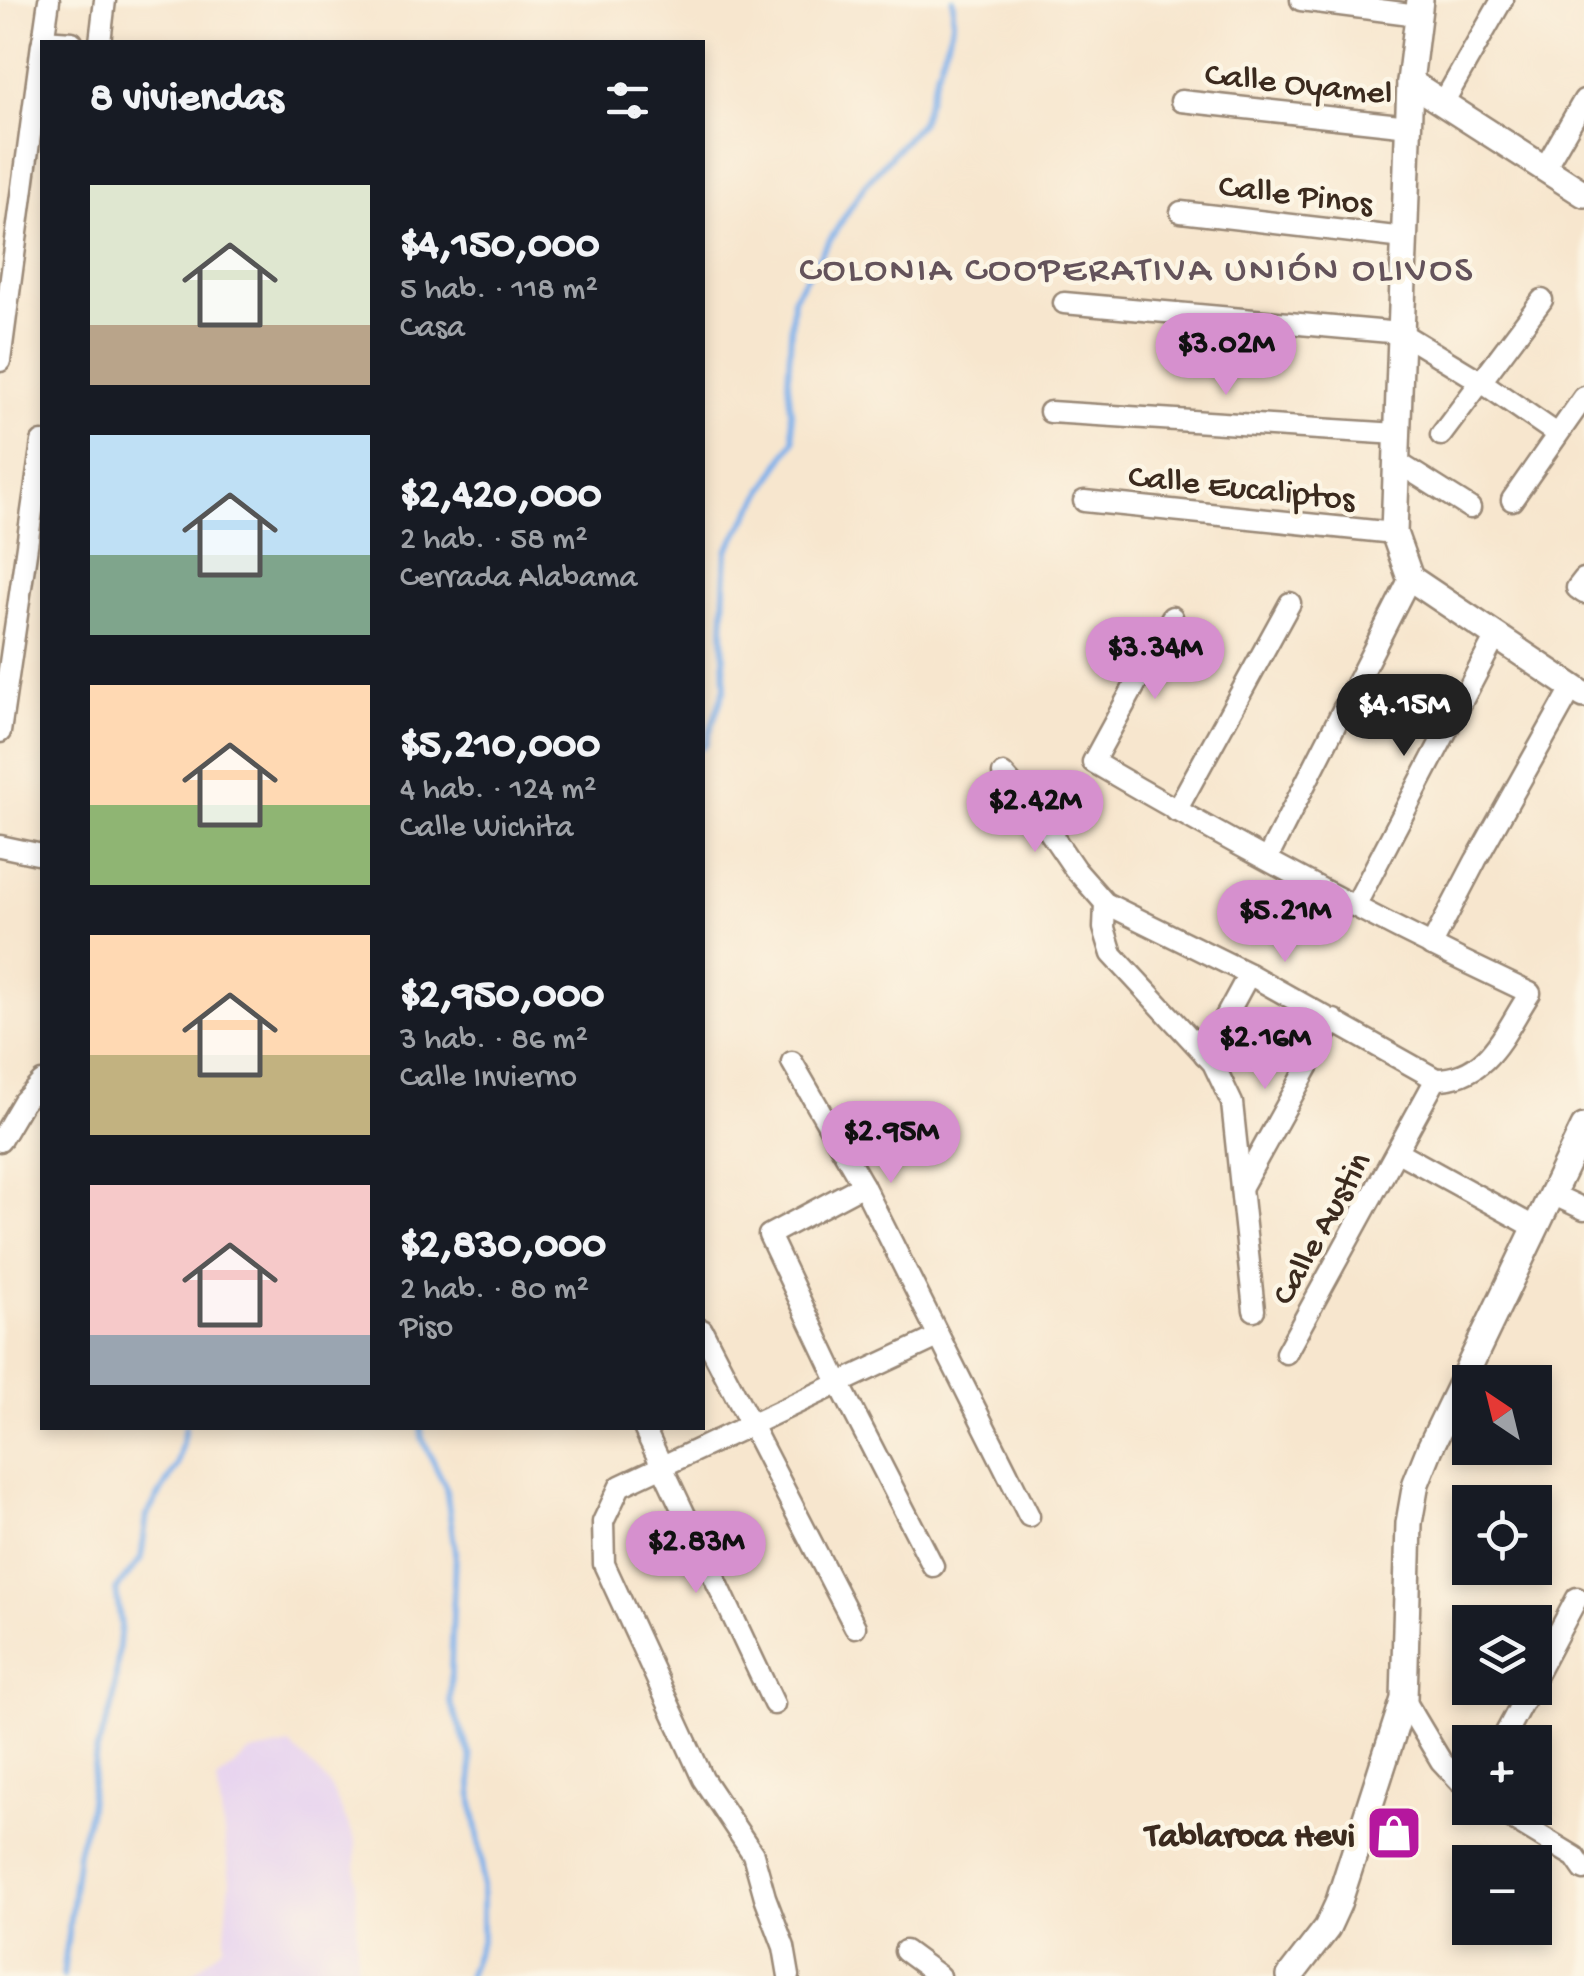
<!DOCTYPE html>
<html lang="es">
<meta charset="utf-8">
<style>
body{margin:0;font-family:"Gochi Hand",sans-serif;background:#242831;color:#f1f3f6;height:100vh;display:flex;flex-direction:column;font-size:38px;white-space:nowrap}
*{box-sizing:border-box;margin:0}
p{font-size:32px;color:#9ea1a6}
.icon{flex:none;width:55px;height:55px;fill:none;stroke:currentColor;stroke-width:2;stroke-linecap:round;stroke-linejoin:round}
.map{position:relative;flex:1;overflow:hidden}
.sheet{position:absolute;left:40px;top:40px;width:665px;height:1390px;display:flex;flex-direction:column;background:#171b24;border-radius:0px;box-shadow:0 5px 15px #0003}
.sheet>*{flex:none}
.needle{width:65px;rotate:325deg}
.tools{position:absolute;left:1452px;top:1365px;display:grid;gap:20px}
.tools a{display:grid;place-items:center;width:100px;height:100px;border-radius:0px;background:#171b24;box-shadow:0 5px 15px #0003;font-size:50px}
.price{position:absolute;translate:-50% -85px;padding:0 22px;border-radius:35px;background:#d690ce;color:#111;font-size:32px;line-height:65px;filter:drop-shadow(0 2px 5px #0008)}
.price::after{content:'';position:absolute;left:50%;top:60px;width:30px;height:22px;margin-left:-15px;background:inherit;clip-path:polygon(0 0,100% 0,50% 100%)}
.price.on{background:#222;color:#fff}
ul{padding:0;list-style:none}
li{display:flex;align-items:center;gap:30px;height:250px;padding:0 50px}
li span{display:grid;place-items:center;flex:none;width:280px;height:200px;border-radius:0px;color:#555}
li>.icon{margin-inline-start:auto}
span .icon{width:120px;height:120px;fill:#fffc;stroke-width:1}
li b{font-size:42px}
h2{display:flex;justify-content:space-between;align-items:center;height:120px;padding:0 50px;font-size:42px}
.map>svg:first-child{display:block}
.built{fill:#e6d2f0}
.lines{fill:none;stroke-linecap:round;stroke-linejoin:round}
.stream{stroke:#7eb0ea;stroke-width:6}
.minor-casing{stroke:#998876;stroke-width:25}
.tertiary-casing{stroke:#998876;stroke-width:30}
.minor{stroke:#fff;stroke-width:20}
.tertiary{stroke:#fff;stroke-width:25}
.labels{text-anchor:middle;stroke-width:9;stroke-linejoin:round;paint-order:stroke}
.street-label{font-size:35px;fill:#3b2a1e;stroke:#fcf5e5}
.poi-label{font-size:35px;font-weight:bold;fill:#3b2a1e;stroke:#fcf5e5;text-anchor:end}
.neighbourhood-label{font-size:38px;letter-spacing:2.5px;fill:#64535b;stroke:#fcf5e5}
</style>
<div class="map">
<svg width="1584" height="1976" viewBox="0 0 1584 1976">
<rect width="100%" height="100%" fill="#fcf5e5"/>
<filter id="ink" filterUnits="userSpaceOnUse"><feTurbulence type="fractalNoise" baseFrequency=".01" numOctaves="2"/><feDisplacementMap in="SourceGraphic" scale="20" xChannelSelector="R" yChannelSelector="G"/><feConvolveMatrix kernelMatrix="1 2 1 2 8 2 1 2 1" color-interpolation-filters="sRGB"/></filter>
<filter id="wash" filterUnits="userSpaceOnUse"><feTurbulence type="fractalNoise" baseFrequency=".0048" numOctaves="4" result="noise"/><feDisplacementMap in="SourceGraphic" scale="40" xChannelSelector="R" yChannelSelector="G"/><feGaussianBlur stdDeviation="2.25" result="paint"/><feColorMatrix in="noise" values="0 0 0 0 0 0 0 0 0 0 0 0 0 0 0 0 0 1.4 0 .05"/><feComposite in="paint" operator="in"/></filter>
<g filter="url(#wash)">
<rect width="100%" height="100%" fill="#f7e6ce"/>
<!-- built -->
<path class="built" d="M290,1745L329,1784L356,1841L357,1976H189L224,1946L230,1880L217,1780L250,1753Z"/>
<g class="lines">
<!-- stream -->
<g class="stream">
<path d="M702,747L706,743L725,687L723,629L727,551L794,440L788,382L793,298L864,186L921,122L953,23V0"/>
<path d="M421,1428L422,1438L446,1488L455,1551L450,1701L470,1755L473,1803L482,1862V1939L468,1976"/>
<path d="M63,1976L78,1852L88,1815L96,1752L113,1704L121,1625L116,1590L141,1559L147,1515L177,1466L185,1428"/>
</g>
</g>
</g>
<g filter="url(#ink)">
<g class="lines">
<!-- minor casing -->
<g class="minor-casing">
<g id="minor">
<path d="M1301,0L1418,15"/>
<path d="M43,40L72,42"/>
<path d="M43,42L49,0"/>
<path d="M100,42L105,0"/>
<path d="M1181,101L1409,126"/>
<path d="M1443,103L1502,0"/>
<path d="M1544,169L1584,100"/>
<path d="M1181,212L1404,238"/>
<path d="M1064,303L1401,333L1480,381L1557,434"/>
<path d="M0,361L42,44"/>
<path d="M1050,412L1398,434"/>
<path d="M1441,435L1542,300"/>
<path d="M1397,462L1470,508"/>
<path d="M1512,500L1584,397"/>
<path d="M1084,501L1394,533"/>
<path d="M1584,579L1577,588L1584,593"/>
<path d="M1172,617L1093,762C1235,845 1381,923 1530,993C1504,1032 1489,1079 1436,1079"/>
<path d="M0,732L42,442"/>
<path d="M1003,774L1034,809L1075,869L1105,903L1249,974L1436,1079"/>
<path d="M1176,811L1290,603"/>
<path d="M0,846L42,855"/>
<path d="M1267,859L1410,578"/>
<path d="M1105,903L1104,928L1112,954L1213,1063L1232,1103L1254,1310"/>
<path d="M1355,906L1496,636"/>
<path d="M1431,946L1476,860L1572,688"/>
<path d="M1205,1055L1249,974"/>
<path d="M792,1062L863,1185L1029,1516"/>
<path d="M0,1141L23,1102L42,1082"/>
<path d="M1398,1152L1536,1228"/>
<path d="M863,1185L769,1235L839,1383L933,1566"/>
<path d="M1241,1188L1334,1020"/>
<path d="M1552,1194L1584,1209"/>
<path d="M702,1330L855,1627"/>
<path d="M1286,1353L1436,1079"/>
<path d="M644,1428L774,1704"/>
<path d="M1535,1677L1577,1598"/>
<path d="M1404,1699L1441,1761L1470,1792"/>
<path d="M1501,1742L1530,1688"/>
<path d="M1494,1808L1575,1857L1584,1870"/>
<path d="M905,1951L939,1976"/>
<path d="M789,1976L784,1947L765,1897L753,1854L703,1779L604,1564L603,1522L620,1486L938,1337"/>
</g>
</g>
<!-- tertiary casing -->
<g class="tertiary-casing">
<g id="tertiary">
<path d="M1420,0L1410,82L1394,533L1410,578L1584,695"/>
<path d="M1410,82L1584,194"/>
<path d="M1290,1976L1327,1928L1338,1904L1404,1699L1409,1523L1416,1483L1430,1448L1584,1127"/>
</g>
</g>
<!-- minor -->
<use href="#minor" class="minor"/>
<!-- tertiary -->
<use href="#tertiary" class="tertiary"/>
</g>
</g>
<!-- icons -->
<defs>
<g id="shop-square" transform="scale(2.875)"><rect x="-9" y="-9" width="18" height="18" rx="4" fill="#b5179e" stroke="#fcf5e5"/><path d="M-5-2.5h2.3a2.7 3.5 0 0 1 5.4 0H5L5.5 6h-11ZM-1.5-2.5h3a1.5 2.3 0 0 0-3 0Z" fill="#fff"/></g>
</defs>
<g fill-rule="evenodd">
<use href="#shop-square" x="1394" y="1833"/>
</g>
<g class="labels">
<!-- street labels -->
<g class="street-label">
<text transform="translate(1299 81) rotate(6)" y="12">Calle Oyamel</text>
<text transform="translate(1296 192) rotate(7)" y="12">Calle Pinos</text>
<text transform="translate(1242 485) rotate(6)" y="12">Calle Eucaliptos</text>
<text transform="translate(1319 1227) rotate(-61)" y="12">Calle Austin</text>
</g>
<!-- poi labels -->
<g class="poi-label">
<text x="1355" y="1845">Tablaroca Hevi</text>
</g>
<!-- neighbourhood labels -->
<g class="neighbourhood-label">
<text x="1137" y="279">COLONIA COOPERATIVA UNIÓN OLIVOS</text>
</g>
</g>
</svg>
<div class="tools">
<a><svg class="needle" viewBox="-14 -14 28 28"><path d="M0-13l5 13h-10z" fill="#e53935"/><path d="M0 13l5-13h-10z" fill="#9ea1a6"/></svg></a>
<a><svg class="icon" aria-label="locate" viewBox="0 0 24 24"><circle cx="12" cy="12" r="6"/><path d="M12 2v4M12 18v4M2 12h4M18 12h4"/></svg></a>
<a><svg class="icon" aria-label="layers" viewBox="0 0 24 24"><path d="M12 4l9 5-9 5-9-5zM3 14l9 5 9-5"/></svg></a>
<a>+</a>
<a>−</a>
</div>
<b class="price" style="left:1226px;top:398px">$3.02M</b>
<b class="price" style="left:1155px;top:702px">$3.34M</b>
<b class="price on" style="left:1404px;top:759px">$4.15M</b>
<b class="price" style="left:1035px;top:855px">$2.42M</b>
<b class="price" style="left:1285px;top:965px">$5.21M</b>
<b class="price" style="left:1265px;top:1092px">$2.16M</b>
<b class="price" style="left:891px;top:1186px">$2.95M</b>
<b class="price" style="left:696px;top:1596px">$2.83M</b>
<section class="sheet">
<h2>8 viviendas<svg class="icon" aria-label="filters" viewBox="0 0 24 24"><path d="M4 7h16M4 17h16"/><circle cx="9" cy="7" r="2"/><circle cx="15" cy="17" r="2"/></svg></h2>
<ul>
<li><span style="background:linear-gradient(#dfe7d0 70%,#b9a48a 0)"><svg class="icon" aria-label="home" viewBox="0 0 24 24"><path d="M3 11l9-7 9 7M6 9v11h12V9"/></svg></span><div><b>$4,150,000</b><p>5 hab. · 118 m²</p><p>Casa</p></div></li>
<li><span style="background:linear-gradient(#bfe0f5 60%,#7fa58c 0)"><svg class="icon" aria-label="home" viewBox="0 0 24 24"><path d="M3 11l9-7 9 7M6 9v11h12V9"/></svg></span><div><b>$2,420,000</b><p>2 hab. · 58 m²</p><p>Cerrada Alabama</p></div></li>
<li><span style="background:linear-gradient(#ffd9b3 60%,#8fb573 0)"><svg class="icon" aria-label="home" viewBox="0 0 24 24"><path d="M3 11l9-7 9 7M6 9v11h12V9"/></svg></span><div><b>$5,210,000</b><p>4 hab. · 124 m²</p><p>Calle Wichita</p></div></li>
<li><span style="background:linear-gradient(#ffd9b3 60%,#c2b280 0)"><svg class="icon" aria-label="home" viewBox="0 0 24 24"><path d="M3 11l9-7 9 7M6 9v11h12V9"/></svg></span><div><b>$2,950,000</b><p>3 hab. · 86 m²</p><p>Calle Invierno</p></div></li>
<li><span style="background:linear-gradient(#f6c9c9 75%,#9aa5b1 0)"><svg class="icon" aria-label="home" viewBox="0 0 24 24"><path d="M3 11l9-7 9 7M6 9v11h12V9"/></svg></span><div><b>$2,830,000</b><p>2 hab. · 80 m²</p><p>Piso</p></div></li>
</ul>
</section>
</div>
